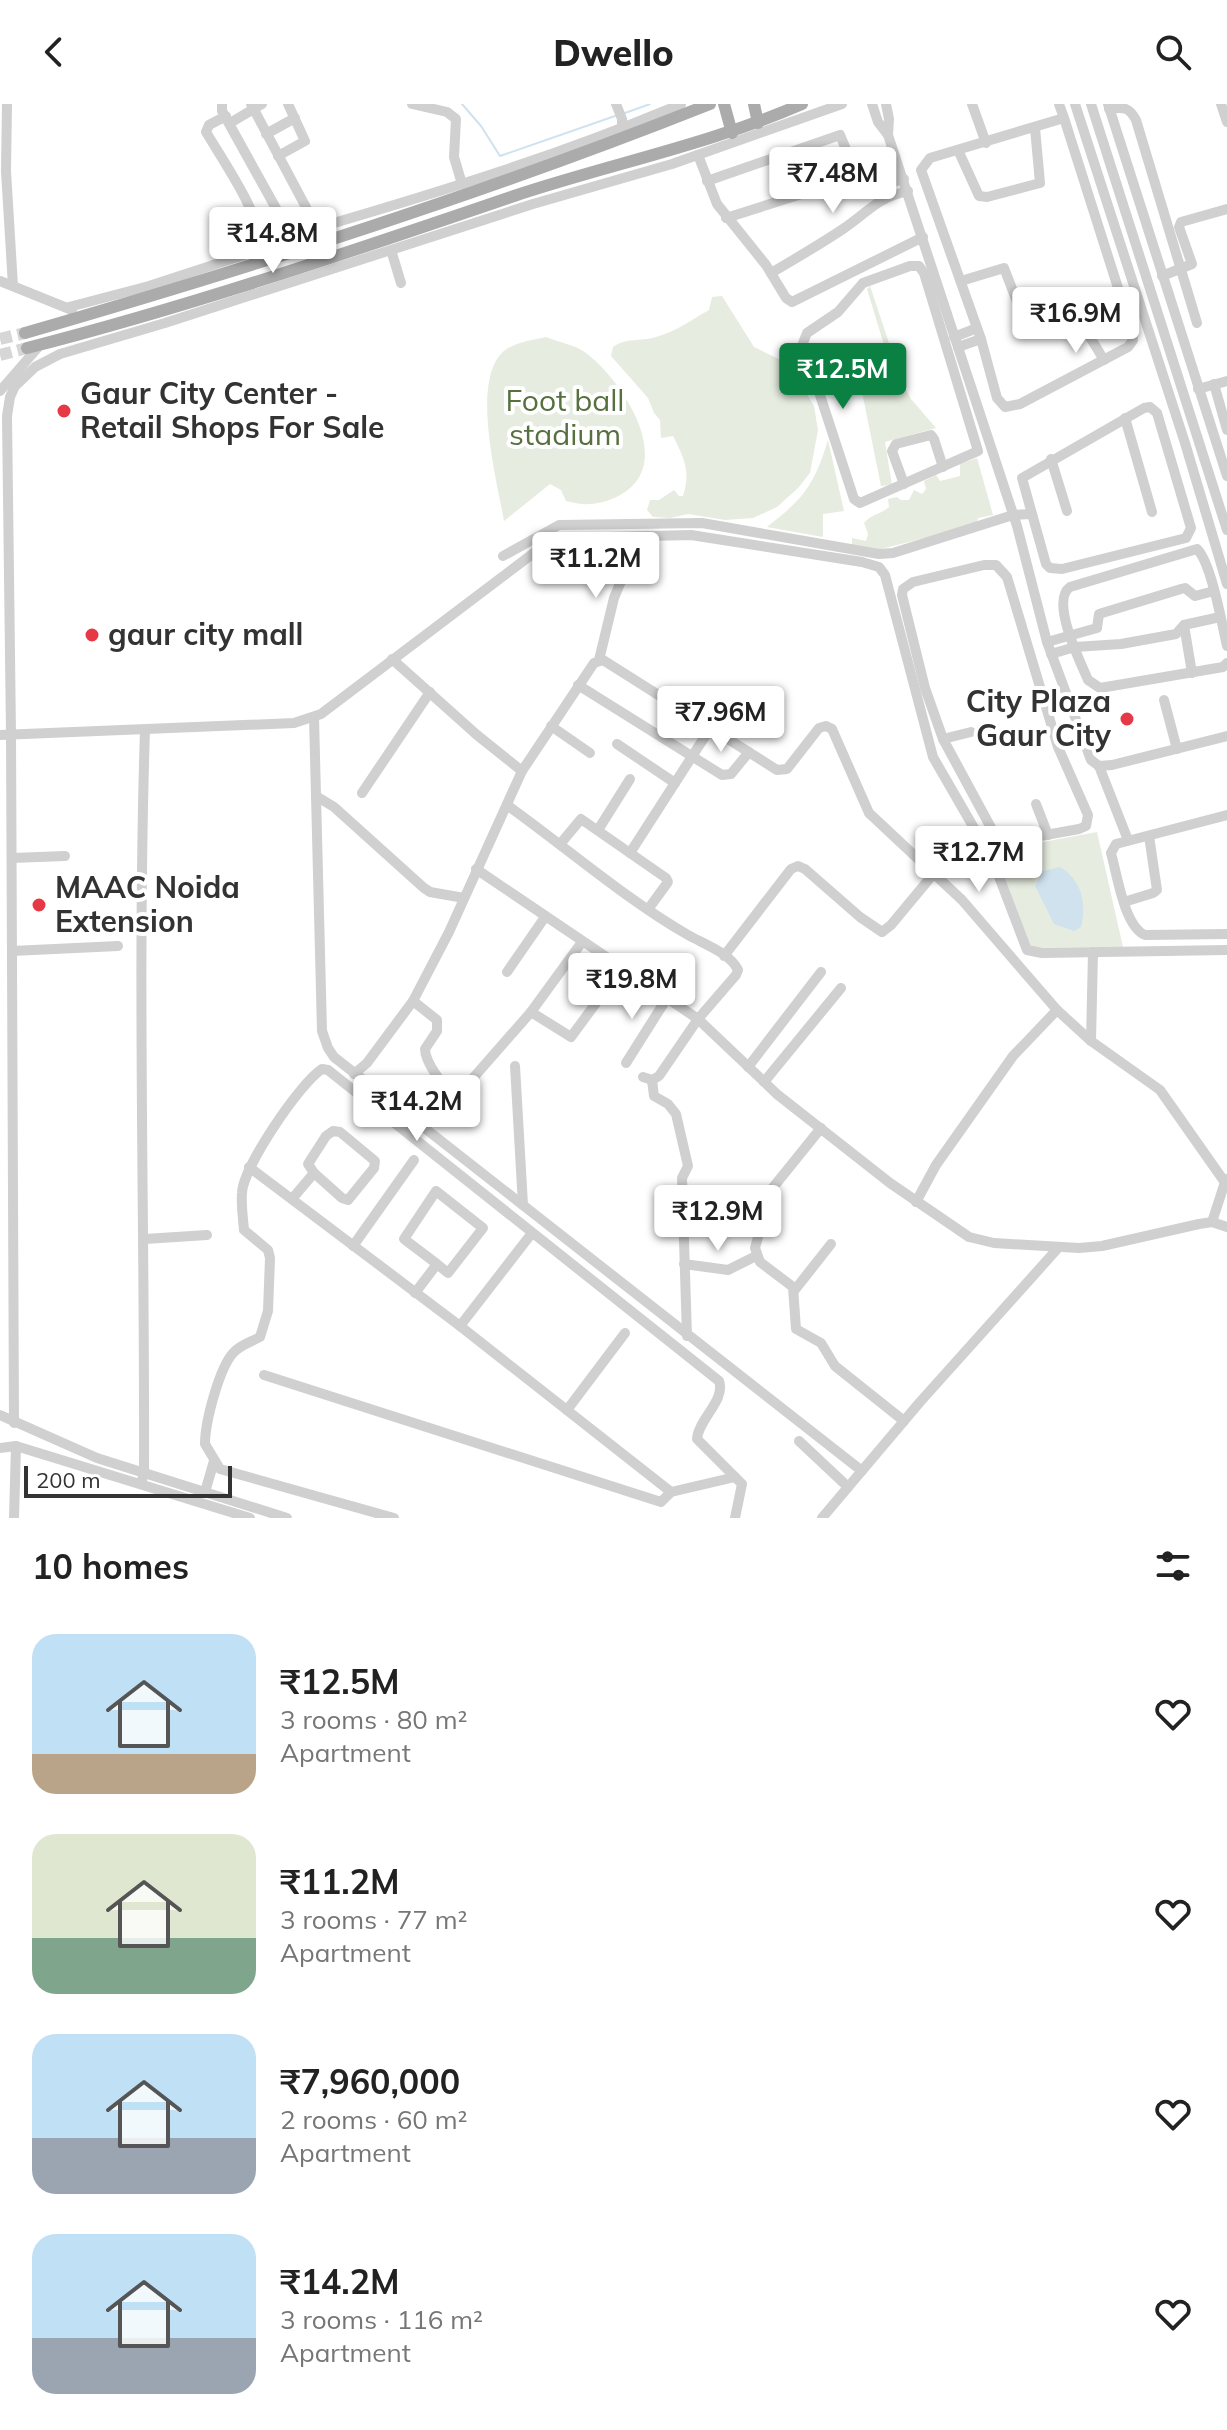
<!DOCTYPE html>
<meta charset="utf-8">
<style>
body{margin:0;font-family:Mulish,sans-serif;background:#f6f6f6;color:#222;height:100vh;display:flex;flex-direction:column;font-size:30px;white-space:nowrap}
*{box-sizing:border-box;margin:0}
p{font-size:26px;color:#767676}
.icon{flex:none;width:44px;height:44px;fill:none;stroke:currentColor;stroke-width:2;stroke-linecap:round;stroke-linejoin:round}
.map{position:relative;height:1414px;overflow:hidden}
.details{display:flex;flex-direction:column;background:#fff;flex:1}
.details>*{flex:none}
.scale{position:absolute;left:24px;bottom:20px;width:208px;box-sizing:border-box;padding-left:8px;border:4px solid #333;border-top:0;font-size:22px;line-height:28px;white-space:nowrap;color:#333;-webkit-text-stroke:6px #fff;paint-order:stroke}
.price{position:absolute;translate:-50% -68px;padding:0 18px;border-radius:8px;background:#fff;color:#222;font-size:26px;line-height:52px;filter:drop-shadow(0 2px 4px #0008)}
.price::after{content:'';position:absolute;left:50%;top:48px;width:24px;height:18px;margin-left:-12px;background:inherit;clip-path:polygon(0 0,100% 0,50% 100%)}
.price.selected{background:#0b8043;color:#fff}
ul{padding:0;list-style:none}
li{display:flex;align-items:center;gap:24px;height:200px;padding:0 32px}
li span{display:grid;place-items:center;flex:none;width:224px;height:160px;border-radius:24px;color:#555}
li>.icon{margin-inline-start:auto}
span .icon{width:96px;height:96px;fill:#fffc;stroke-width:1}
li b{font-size:34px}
h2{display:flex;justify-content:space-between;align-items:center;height:96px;padding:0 32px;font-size:34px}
header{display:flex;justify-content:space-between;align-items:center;height:104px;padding:0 32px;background:#fff;font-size:36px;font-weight:800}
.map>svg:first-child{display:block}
.green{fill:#e6ecdf}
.water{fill:#cfe2ee}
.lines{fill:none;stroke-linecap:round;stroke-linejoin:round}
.stream{stroke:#cfe2ee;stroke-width:2}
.major-tunnel{stroke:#d6d6d6;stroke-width:12;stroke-dasharray:12 6;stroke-linecap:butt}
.minor{stroke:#d0d0d0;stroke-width:10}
.major{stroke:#ababab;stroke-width:12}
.poi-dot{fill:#e63946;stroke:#fff;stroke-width:3}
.labels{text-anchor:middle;stroke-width:8;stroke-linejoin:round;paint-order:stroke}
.poi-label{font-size:30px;font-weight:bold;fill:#333;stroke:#fff;text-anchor:start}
.park-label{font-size:30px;fill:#56703f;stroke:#fff}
</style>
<header><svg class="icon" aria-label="back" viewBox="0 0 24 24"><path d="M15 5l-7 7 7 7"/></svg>Dwello<svg class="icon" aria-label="search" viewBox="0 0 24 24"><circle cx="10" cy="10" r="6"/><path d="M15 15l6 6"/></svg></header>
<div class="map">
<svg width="1227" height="1414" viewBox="0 0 1227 1414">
<rect width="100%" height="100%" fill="#fff"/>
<!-- green -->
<g class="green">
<path d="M870,182L902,278L911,295L936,324L885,338L892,381L881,382L858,268L873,260L891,264L867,185Z"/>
<path d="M722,192L754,243L789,260L814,302L818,326L810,369L798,384L777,403L753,414L725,416L688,410L670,414L653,413L647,406L650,396H659L674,386L679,392H683C691,367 684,354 673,332L661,334L660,316L654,309L648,294L611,252L613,243C627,233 640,238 656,233C675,228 693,215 709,206L712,193Z"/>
<path d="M546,233C558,238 576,241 586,249C624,278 681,365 614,394C599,401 583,402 566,397L561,386L550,380L504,417C497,376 470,276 504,247C515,238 533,236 546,233Z"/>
<path d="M828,336L844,407L823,410V433L767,423C804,394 814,382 828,336Z"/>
<path d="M977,354L993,411L978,414L976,421L877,446L852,441V434L866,437L868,430L864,419C871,410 880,411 889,403L888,395L897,393L901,396H909L914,386L922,390L926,385L924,377L936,371L940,377L960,372V360Z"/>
<path d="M1097,728L1123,843L1031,844L994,747Z"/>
</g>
<!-- water -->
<path class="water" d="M1060,763C1081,776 1087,798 1081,823L1074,827L1054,820L1035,782L1043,767Z"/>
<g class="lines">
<!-- stream -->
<g class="stream">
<path d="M462,0L481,22L500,52L615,12"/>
<path d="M625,9L650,0"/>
</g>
<!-- major-tunnel -->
<g class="major-tunnel">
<path d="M0,235L25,229"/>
<path d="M0,251L27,244"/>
</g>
<!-- minor -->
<g class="minor">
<path d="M7,0L6,67L13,182"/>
<path d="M222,0V7L278,108"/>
<path d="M251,0L317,124"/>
<path d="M412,0L447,8L456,15L454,53L462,80"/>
<path d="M616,0L622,15V25"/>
<path d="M872,0L878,18L888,31L889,15L886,0"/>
<path d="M972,0L986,39"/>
<path d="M1059,0L1064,14L1132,228L1133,236L1128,243L1020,300L1005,303L997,294L981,235L921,66L930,54L1064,14"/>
<path d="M1075,0L1185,339L1227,480"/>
<path d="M1091,0L1227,426"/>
<path d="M1108,0L1227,372"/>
<path d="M1221,0L1227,18"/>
<path d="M1109,5C1124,3 1129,3 1136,16L1197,219"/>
<path d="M226,12L209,21L206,28C229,66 254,101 264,144"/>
<path d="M230,19L262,0"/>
<path d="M266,30L295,14"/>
<path d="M888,31L1017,422L1047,538L1091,656L1099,662L1112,661L1227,632"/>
<path d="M958,46L979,92L987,93L1040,79L1035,24"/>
<path d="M698,51L717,100L766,161L786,194L792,198L923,133"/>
<path d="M278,52L305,37L288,0"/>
<path d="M855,73C869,87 888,78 904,75"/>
<path d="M707,77L840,31L856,69L855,73L726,114"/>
<path d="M391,146L401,179"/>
<path d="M910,162H919L924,169L978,347L860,399L854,395L803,239L807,229L838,208L863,179Z"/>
<path d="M771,169C795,155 819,141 843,125C870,107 874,95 908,87"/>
<path d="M1162,172L1192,160L1179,123L1181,118L1227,105"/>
<path d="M0,177L72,206"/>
<path d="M961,177L1004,164L1023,213"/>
<path d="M69,203L149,182L287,137L317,124C440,88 563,50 681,0"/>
<path d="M1050,223L1076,210L1104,256"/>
<path d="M954,233L977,224"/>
<path d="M958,243L981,235"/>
<path d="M814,274L857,257"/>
<path d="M1214,280L1227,326"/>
<path d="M1198,285L1227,277"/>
<path d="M0,287L40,241"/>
<path d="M1150,303L1157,309L1191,424L1186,434L1062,465L1050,464L1046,460L1022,374L1144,304Z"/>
<path d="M1125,314L1152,408"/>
<path d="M1051,355L1067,407"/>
<path d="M904,380L892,347L896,340L931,331L934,335L943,363"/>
<path d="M503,452L559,421L702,419L879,450L893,449L1013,411L1031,410"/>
<path d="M984,461H996L1007,473L1058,643L1088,711L1086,722L1079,725L1007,738L996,733L943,635L925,584L902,491L903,485L913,478Z"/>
<path d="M1184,521L1192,569"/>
<path d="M1047,538L1097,524L1099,510L1181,485L1185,484L1195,492L1214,487"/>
<path d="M1227,542C1222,520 1211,458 1197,445L1070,483C1050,497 1080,557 1088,576L1100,584L1223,563L1227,559"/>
<path d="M1051,550L1075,543L1121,540L1176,530L1184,521L1220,513"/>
<path d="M392,555L477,631L522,667"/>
<path d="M599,556L614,494L633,448"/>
<path d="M578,581L722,671L731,670L749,648"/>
<path d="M1164,596L1177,645"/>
<path d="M314,613L322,927L328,944L334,953L862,1367"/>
<path d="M551,622L590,649"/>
<path d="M0,631L294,619L321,610L543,442L567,434L691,431L862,458L879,463L885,471L933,653L993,757L1027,846L1042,849L1227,846"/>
<path d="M943,635L971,628"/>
<path d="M617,640L675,679"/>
<path d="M1099,662L1128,736"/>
<path d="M362,689L430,588"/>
<path d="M316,692L334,703L424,784L430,788L464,794"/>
<path d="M1036,700L1048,731"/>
<path d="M507,701C567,744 624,794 688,831C704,840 730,849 738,866L736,871L698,915L659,972L652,976L643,973"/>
<path d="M1227,711L1116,740L1111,749C1117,770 1124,822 1145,831L1227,830"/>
<path d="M598,726L630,675"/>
<path d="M561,739L581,715L666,774L668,778L649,804"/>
<path d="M630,749L711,623"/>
<path d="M12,754L65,752"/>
<path d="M476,765L698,915L778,991L890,1079L969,1133L994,1139L1079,1144L1102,1142L1199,1120L1212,1118L1227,1123"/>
<path d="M1124,798L1153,789L1157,786L1149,732"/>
<path d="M12,847L118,842"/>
<path d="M724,852L791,765L798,762L805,765L860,813L882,828L891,821L935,768"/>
<path d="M507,868L545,813"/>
<path d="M413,897L437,916V927L425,945C425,956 442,985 454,986C460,987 462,984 467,981L531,908L582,838"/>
<path d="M531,908L571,933L621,865"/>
<path d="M1091,937L1093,848"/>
<path d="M626,959L667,894"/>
<path d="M515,962L523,1101"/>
<path d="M748,963L821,868"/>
<path d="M354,970L367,959L413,897L449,828L522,667L594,559L603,556L777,666L787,665L819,624L826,622L832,625L869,709L962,796L1057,906L1091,937L1160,986L1224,1077"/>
<path d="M652,976L654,992L668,1000L676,1010L688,1062L682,1074L687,1232"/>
<path d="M764,978L841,884"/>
<path d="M821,1024L771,1086L755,1144L760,1158L793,1183L796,1225L821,1239L835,1262L904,1317"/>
<path d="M333,1027L340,1028L375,1057L374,1064L348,1096L342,1094L314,1069L308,1060L326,1032Z"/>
<path d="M249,1063L460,1222L671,1388L735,1373"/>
<path d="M292,1095L314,1069"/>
<path d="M916,1098L936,1061L1013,952L1057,906"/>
<path d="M1212,1118L1226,1075"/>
<path d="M145,1135L207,1131"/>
<path d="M353,1142L414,1056"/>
<path d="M684,1160L728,1166L756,1152"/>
<path d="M794,1187L831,1140"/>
<path d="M415,1189L437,1160L448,1169L483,1124L436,1087L404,1135L437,1160"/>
<path d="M460,1222L532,1129"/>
<path d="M264,1271L661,1398L671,1388"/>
<path d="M567,1306L625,1229"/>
<path d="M0,1311L97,1354L287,1414"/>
<path d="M14,1319L11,630L7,312L10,293L15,282L35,263L60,250L165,219L533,100L672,60L842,0"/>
<path d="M799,1337L848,1383"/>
<path d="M0,1344L16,1342L250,1414"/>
<path d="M141,1380L144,1369C145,1121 137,873 145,626"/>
<path d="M205,1388L214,1357"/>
<path d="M14,1414L16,1342"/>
<path d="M394,1414L220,1365L205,1340C205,1318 219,1265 233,1249C240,1241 251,1238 260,1233L268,1207L270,1154L268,1146L244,1126C243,1114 241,1100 242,1089C243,1063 300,979 322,965L328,966L719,1277C726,1296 698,1316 697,1335L742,1380L735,1414"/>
<path d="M822,1414L920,1298L1059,1143"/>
</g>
<!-- major -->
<g class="major">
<path d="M724,0L732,29"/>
<path d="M754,0L758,19"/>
<path d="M25,229C256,162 486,89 710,0"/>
<path d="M27,244C191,202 353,147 514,92C610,60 708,41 802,0"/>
</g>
</g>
<!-- markers -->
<g class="poi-dot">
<circle cx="64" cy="307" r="8"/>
<circle cx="92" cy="531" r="8"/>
<circle cx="1127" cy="615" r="8"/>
<circle cx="39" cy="801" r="8"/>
</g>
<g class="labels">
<!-- poi labels -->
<g class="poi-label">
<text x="80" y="300">Gaur City Center -<tspan x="80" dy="34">Retail Shops For Sale</tspan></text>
<text x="108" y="541">gaur city mall</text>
<text x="1111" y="608" text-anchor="end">City Plaza<tspan x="1111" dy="34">Gaur City</tspan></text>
<text x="55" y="794">MAAC Noida<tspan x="55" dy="34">Extension</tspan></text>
</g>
<!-- park labels -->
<g class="park-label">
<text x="565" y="307">Foot ball<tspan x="565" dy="34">stadium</tspan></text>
</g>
</g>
</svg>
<div class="scale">200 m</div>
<b class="price" style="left:833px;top:111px">₹7.48M</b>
<b class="price" style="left:273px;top:171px">₹14.8M</b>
<b class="price" style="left:1076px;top:251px">₹16.9M</b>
<b class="price selected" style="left:843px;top:307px">₹12.5M</b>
<b class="price" style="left:596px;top:496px">₹11.2M</b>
<b class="price" style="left:721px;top:650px">₹7.96M</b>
<b class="price" style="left:979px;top:790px">₹12.7M</b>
<b class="price" style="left:632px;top:917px">₹19.8M</b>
<b class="price" style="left:417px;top:1039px">₹14.2M</b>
<b class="price" style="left:718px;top:1149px">₹12.9M</b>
</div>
<section class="details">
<h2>10 homes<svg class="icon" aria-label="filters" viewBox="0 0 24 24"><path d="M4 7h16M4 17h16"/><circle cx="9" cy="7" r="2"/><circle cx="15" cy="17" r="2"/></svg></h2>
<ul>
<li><span style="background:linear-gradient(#bfe0f5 75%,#b9a48a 0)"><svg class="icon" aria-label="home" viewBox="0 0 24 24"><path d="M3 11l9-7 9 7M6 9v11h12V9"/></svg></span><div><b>₹12.5M</b><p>3 rooms · 80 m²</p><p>Apartment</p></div><svg class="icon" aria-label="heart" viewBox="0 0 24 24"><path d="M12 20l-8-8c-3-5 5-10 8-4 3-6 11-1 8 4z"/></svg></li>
<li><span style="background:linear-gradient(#dfe7d0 65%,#7fa58c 0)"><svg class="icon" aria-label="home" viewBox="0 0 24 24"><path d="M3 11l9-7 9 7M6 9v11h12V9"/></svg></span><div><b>₹11.2M</b><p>3 rooms · 77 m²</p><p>Apartment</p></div><svg class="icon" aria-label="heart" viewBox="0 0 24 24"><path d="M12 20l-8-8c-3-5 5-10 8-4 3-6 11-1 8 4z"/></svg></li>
<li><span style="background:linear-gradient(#bfe0f5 65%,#9aa5b1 0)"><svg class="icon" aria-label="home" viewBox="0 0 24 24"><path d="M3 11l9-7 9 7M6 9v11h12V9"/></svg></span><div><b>₹7,960,000</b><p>2 rooms · 60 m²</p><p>Apartment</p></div><svg class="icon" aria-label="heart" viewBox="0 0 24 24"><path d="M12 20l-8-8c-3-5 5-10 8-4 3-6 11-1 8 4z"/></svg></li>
<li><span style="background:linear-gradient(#bfe0f5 65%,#9aa5b1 0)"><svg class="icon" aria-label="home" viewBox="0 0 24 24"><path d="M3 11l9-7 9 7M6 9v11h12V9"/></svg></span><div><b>₹14.2M</b><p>3 rooms · 116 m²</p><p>Apartment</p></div><svg class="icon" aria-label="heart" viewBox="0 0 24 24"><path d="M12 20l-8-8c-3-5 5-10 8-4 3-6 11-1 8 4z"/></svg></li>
</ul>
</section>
